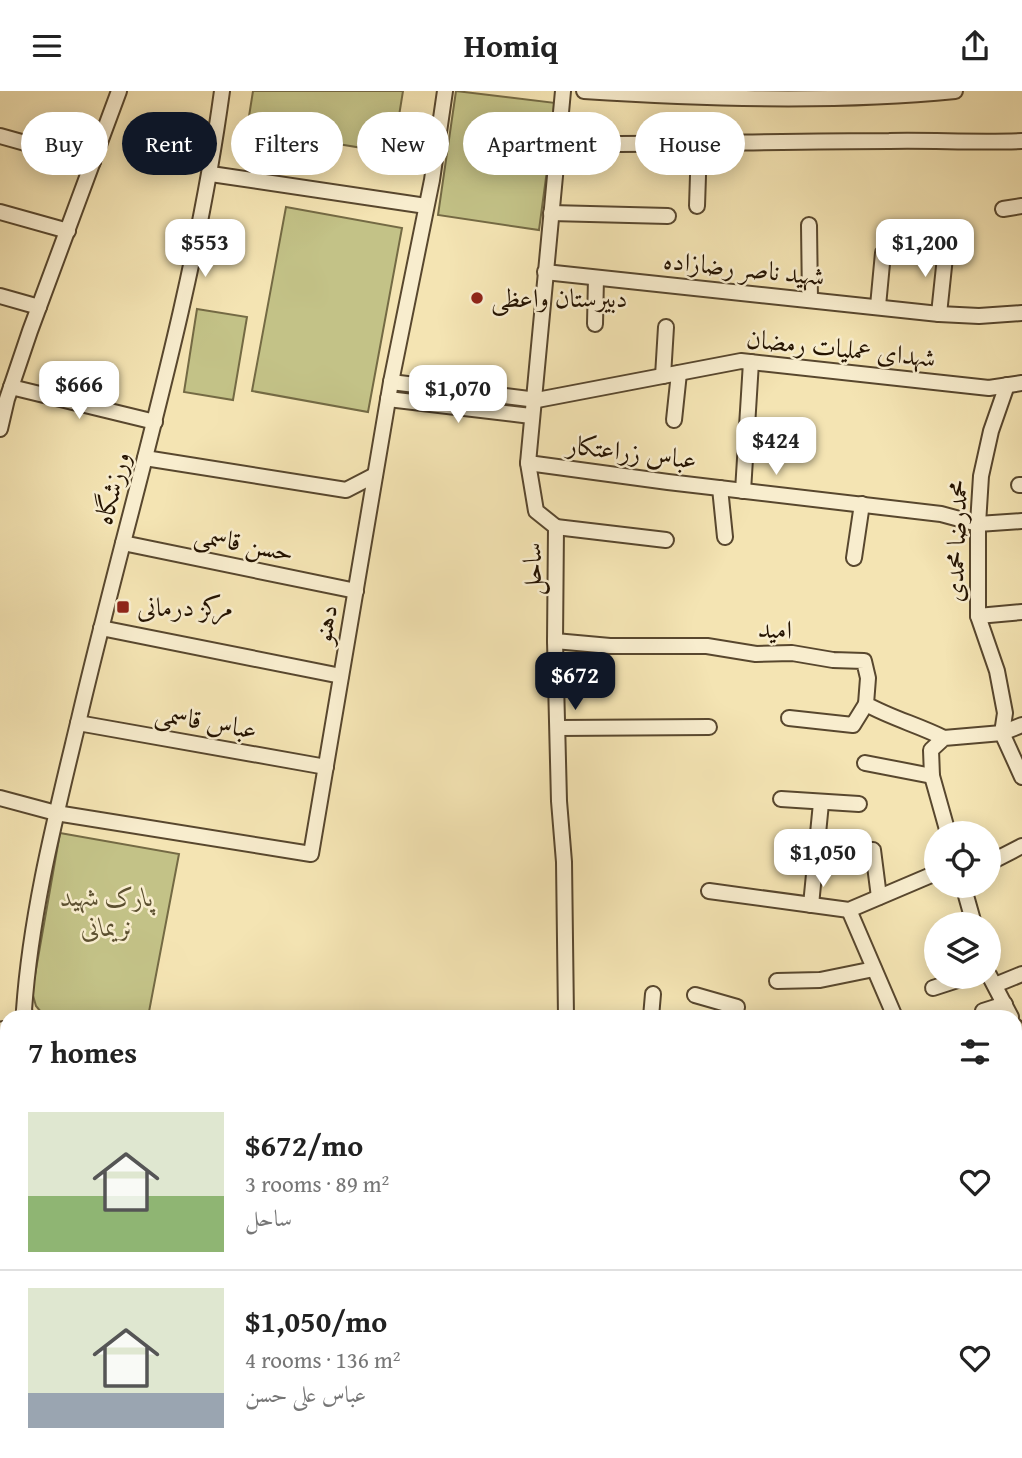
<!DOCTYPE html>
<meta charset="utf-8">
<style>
body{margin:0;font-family:"Gentium Book Plus",Amiri,serif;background:#f2f2f2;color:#222;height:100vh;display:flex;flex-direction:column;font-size:26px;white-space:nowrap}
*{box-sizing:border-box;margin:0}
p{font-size:23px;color:#767676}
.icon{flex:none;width:38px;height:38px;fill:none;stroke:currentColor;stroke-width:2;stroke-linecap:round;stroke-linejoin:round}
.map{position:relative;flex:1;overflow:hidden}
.side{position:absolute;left:0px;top:919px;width:1022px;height:450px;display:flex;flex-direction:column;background:#fff;border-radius:21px 21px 0 0;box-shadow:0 4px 18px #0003}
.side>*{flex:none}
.banner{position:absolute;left:21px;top:21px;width:980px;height:63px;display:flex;gap:14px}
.tools{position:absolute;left:924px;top:730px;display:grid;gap:14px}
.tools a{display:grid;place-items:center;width:77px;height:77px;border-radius:50%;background:#fff;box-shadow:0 4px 18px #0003;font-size:35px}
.price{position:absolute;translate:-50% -60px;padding:0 16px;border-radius:14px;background:#fff;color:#222;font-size:23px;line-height:46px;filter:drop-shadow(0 2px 4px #0008)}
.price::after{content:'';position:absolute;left:50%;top:42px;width:21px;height:16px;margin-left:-10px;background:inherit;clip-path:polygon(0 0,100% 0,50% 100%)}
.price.current{background:#111827;color:#fff}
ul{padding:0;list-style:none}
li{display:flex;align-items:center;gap:21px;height:175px;padding:0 28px}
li+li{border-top:2px solid #e0e0e0}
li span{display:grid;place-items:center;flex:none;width:196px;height:140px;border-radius:0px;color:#555}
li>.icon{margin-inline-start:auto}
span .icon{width:84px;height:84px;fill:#fffc;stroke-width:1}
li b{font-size:30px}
h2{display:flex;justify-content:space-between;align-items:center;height:84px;padding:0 28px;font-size:30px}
.tag{padding:0 24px;border-radius:32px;background:#fff;box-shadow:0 4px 18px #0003;font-size:24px;line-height:63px}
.tag.current{background:#111827;color:#fff}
header{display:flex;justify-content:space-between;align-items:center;height:91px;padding:0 28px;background:#fff;font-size:32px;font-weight:800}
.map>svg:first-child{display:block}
.green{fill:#c3c287;stroke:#746a44;stroke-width:2}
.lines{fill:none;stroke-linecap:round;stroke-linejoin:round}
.minor-casing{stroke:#58472e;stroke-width:18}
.minor{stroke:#f8edce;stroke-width:14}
.poi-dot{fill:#8f2418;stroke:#f8edce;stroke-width:2.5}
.labels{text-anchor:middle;stroke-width:5;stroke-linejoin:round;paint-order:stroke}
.street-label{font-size:26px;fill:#241301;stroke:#f8edce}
.poi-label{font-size:26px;fill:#241301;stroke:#f8edce;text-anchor:start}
.park-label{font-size:26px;font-style:italic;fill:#5c5030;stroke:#f8edce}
</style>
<header><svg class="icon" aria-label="menu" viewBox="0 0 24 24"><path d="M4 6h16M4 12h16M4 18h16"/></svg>Homiq<svg class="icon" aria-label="share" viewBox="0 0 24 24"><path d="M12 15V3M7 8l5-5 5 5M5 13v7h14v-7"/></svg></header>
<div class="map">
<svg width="1022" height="1367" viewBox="0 0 1022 1367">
<rect width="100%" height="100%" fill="#f4e4b3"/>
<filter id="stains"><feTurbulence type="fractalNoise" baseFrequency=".00286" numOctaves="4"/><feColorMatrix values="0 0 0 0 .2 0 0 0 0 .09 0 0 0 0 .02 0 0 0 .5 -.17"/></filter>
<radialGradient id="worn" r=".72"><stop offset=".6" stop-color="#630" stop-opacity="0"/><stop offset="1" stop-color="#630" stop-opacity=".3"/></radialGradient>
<!-- green -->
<g class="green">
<path d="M253,0H403L393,62L247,38Z"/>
<path d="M456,0L556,12L539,139L438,124Z"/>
<path d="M286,116L402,137L368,321L252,300Z"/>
<path d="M197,218L247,226L233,309L184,301Z"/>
<path d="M60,742L179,763L148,926H45L36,915L32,901Z"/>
</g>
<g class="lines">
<!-- minor casing -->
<g class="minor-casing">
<g id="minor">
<path d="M563,0L528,372L536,420L556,436L555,550L559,710L564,771L566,926"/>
<path d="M584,0C705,8 835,12 955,0"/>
<path d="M0,45L93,71"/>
<path d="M558,53C668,54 778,50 889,50C933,49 977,52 1022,50"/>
<path d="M211,83L426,115"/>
<path d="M697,115L699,54"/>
<path d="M1003,118L1022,115"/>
<path d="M0,121L68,140"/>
<path d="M551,122L668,125"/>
<path d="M809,134L810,209"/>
<path d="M925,143L947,147L939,223"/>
<path d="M545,181L939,223L979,225L1022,222"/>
<path d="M0,205L39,216"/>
<path d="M878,215L883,162"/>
<path d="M595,233L596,187"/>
<path d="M663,285L666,236"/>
<path d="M391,291L537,309L741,270L989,297L1022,292"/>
<path d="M1007,294L991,340L981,385L978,433V525L997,580L1005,622L1002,642L1022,686"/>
<path d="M11,296L155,331"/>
<path d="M388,308L531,325"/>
<path d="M674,329L679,282"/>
<path d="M0,338L7,308L30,240L119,0"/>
<path d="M145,367L346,399L375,384"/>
<path d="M528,372L668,391L941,423L978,433L1022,430"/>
<path d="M1019,394H1022"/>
<path d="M720,397L725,446"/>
<path d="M743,400L751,271"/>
<path d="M556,436L666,449"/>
<path d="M123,452L356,500"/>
<path d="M854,467L862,413"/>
<path d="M978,525L1022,521"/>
<path d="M101,537L341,585"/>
<path d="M555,550L610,555H707L756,563L792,562L833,569L864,570L868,587L866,613C891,627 918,634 944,647"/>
<path d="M789,627L853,634L866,613"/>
<path d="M78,632L326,676"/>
<path d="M558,637L709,636"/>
<path d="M865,672L932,685"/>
<path d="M0,707L56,722L311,763L391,291L432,89L445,0"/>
<path d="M781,708L859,713"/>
<path d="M948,742L932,685L931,659L944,647L1002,642L1022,634"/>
<path d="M873,759L879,806"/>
<path d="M989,772L1022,755"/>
<path d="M963,794L974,833"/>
<path d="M709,800L849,819L936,782"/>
<path d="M811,814L821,712"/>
<path d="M849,819L895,926"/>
<path d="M989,884L1011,926"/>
<path d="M777,890L820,889L874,878"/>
<path d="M995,894L1022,883"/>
<path d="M933,897L967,886"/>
<path d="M695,904L737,916L735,926"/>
<path d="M983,920L1005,913"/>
<path d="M26,926L24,919C31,820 56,724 79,628C128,419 193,213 222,0"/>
<path d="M651,926L653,903"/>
<path d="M1015,935L1022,950"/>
<path d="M0,950L3,938"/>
<path d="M1015,1032L1022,1028"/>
<path d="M0,1043L7,1045"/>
<path d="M1015,1197L1022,1210"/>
<path d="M1015,1289L1022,1285"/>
</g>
</g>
<!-- minor -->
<use href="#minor" class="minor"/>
</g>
<!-- markers -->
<g class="poi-dot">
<circle cx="477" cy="207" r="7"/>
<rect x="116" y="509" width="14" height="14" rx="3.5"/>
</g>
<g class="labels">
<!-- street labels -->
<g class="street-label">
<text transform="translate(744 177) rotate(6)" y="9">شهید ناصر رضازاده</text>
<text transform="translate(841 257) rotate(6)" y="9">شهدای عملیات رمضان</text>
<text transform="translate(632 361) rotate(7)" y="9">عباس زراعتکار</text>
<text transform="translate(112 397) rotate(-75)" y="9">ورزشگاه</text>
<text transform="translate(956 450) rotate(-88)" y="9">محمدرضا محمدی</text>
<text transform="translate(244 452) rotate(11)" y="9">حسن قاسمی</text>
<text transform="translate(532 478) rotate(-90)" y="9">ساحل</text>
<text transform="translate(325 533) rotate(-80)" y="9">دهنو</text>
<text transform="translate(775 538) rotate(3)" y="9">امید</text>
<text transform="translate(206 630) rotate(10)" y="9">عباس قاسمی</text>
</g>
<!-- poi labels -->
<g class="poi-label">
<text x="491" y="216">دبیرستان واعظی</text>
<text x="137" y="525">مرکز درمانی</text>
</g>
<!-- park labels -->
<g class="park-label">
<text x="107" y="815">پارک شهید<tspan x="107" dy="30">نریمانی</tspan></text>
</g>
</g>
<rect width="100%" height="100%" filter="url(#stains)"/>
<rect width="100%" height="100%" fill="url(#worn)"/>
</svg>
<div class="tools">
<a><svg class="icon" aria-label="locate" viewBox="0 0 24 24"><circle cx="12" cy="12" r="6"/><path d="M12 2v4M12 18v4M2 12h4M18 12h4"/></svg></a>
<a><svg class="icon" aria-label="layers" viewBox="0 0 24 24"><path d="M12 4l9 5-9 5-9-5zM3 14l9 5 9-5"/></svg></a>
</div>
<b class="price" style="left:205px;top:188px">$553</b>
<b class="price" style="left:925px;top:188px">$1,200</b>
<b class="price" style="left:79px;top:330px">$666</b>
<b class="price" style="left:458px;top:334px">$1,070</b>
<b class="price" style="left:776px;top:386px">$424</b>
<b class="price current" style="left:575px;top:621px">$672</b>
<b class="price" style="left:823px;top:798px">$1,050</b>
<div class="banner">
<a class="tag">Buy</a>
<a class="tag current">Rent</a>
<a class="tag">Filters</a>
<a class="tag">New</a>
<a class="tag">Apartment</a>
<a class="tag">House</a>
</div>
<section class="side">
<h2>7 homes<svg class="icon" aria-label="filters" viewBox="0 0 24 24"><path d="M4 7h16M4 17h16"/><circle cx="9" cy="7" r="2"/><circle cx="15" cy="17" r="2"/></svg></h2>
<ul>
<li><span style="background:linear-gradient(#dfe7d0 60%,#8fb573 0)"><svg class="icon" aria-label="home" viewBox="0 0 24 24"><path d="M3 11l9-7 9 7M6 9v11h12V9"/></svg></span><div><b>$672/mo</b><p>3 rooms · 89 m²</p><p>ساحل</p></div><svg class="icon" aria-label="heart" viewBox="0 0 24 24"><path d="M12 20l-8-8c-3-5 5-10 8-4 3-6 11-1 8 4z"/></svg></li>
<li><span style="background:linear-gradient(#dfe7d0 75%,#9aa5b1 0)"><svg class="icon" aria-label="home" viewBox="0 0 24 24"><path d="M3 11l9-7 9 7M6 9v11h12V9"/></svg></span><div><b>$1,050/mo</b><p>4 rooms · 136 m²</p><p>عباس علی حسن</p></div><svg class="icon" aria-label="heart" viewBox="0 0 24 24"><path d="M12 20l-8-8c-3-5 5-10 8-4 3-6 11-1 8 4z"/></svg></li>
</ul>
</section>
</div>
